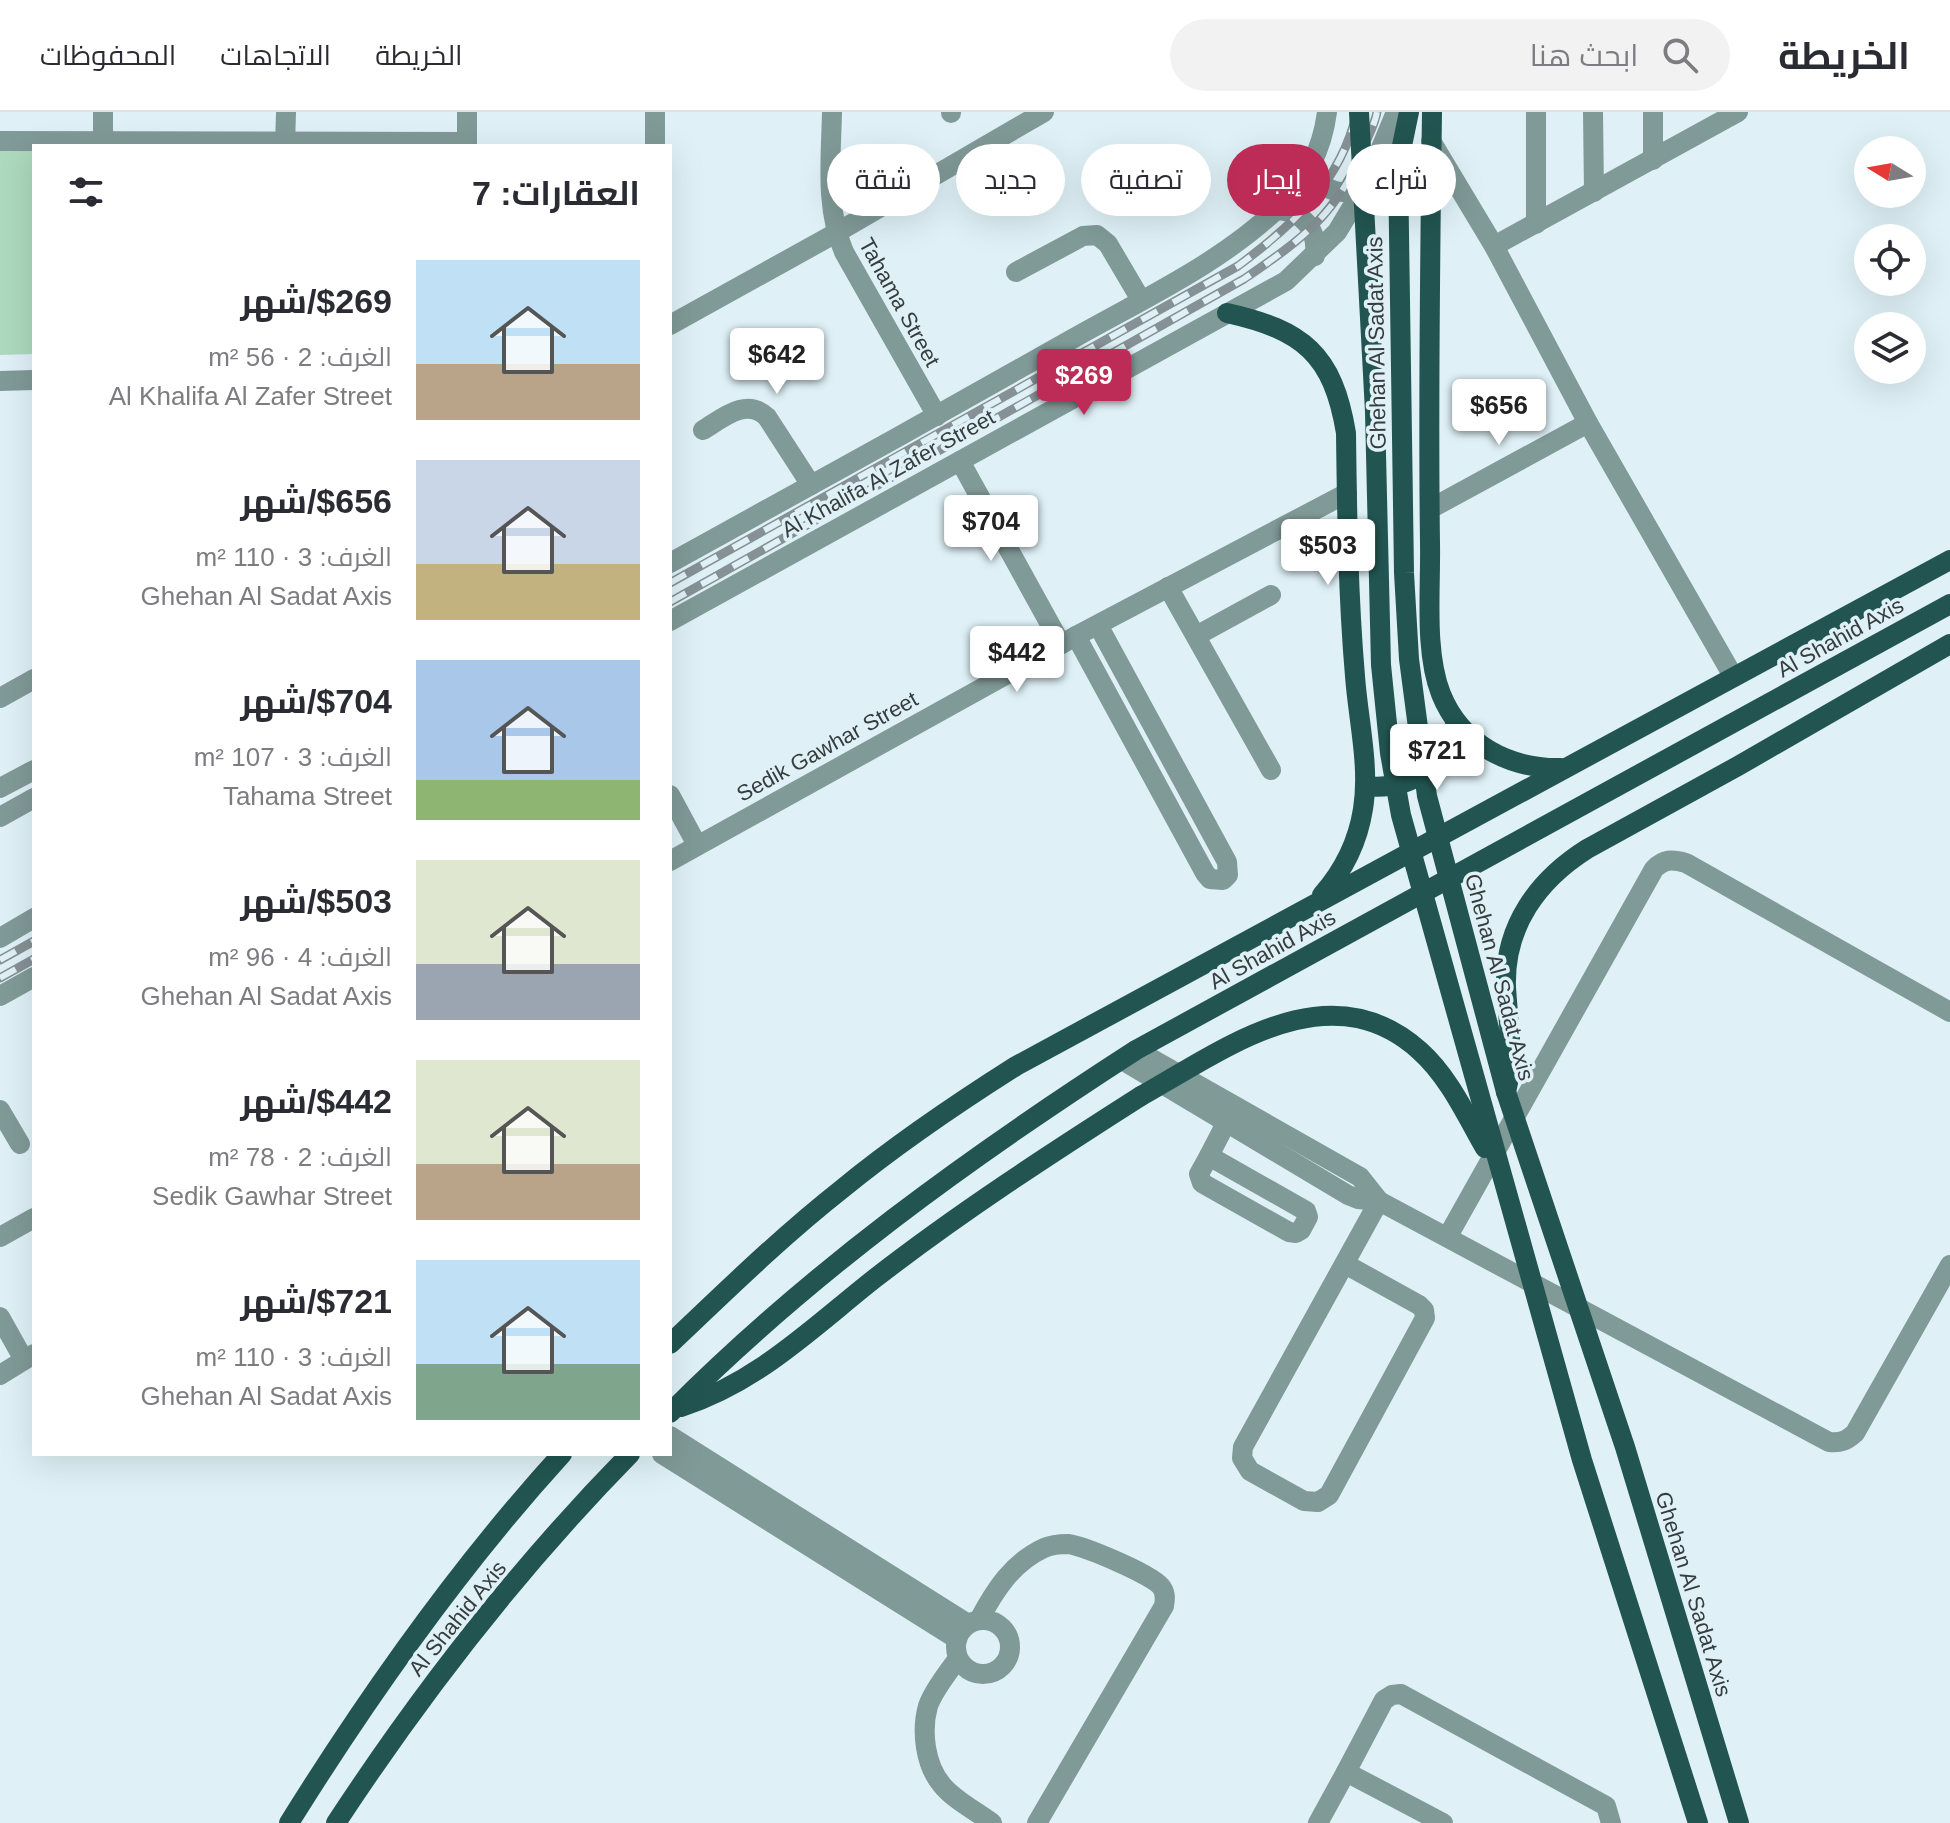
<!DOCTYPE html>
<html lang="ar">
<meta charset="utf-8">
<style>
body{margin:0;font-family:Helvetica,Cairo,sans-serif;background:#f2f2f3;color:#2b2b33;direction:rtl;height:100vh;display:flex;flex-direction:column;font-size:30px;white-space:nowrap}
*{box-sizing:border-box;margin:0}
p{font-size:26px;color:#7c7c81}
.icon{flex:none;width:44px;height:44px;fill:none;stroke:currentColor;stroke-width:2;stroke-linecap:round;stroke-linejoin:round}
.map{position:relative;flex:1;overflow:hidden;direction:ltr}
.details{position:absolute;left:32px;top:32px;width:640px;height:1312px;display:flex;flex-direction:column;background:#fff;border-radius:0px;box-shadow:0 8px 32px #0002;direction:rtl}
.details>*{flex:none}
.banner{position:absolute;left:696px;top:32px;width:760px;height:72px;direction:rtl;display:flex;gap:16px}
.needle{width:52px;rotate:281deg}
.buttons{position:absolute;left:1854px;top:24px;display:grid;gap:16px}
.buttons a{display:grid;place-items:center;width:72px;height:72px;border-radius:50%;background:#fff;box-shadow:0 8px 32px #0002;font-size:40px}
.price{position:absolute;translate:-50% -68px;padding:0 18px;border-radius:8px;background:#fff;color:#222;font-size:26px;line-height:52px;filter:drop-shadow(0 2px 4px #0008)}
.price::after{content:'';position:absolute;left:50%;top:48px;width:24px;height:18px;margin-left:-12px;background:inherit;clip-path:polygon(0 0,100% 0,50% 100%)}
.price.selected{background:#bc2c56;color:#fff}
ul{padding:0;list-style:none}
li{display:flex;align-items:center;gap:24px;height:200px;padding:0 32px}
li span{display:grid;place-items:center;flex:none;width:224px;height:160px;border-radius:0px;color:#555}
li>.icon{margin-inline-start:auto}
span .icon{width:96px;height:96px;fill:#fffc;stroke-width:1}
li b{font-size:34px}
h2{display:flex;justify-content:space-between;align-items:center;height:96px;padding:0 32px;font-size:34px}
.tag{padding:0 28px;border-radius:36px;background:#fff;box-shadow:0 8px 32px #0002;font-size:28px;line-height:72px}
.tag.selected{background:#bc2c56;color:#fff}
header{display:flex;align-items:center;gap:48px;box-sizing:border-box;height:112px;padding:0 40px;background:#fff;border-bottom:2px solid #e1e1e2}
header strong{font-size:38px}
nav{display:flex;gap:44px;margin-inline-start:auto;font-size:28px}
.search{width:560px;height:72px;background:#f2f2f3;display:flex;align-items:center;gap:20px;box-sizing:border-box;padding:0 28px;border-radius:44px;color:#7c7c81;font-size:30px}
.map>svg:first-child{display:block}
.green{fill:#add9be}
.lines{fill:none;stroke-linecap:round;stroke-linejoin:round}
.minor{stroke:#809a97;stroke-width:20}
.major{stroke:#225551;stroke-width:20}
.rail-casing{stroke:#859195;stroke-width:9}
.rail{stroke:#dff1f7;stroke-width:6;stroke-dasharray:18;stroke-linecap:butt}
.major-bridge{stroke:#225551;stroke-width:20}
.labels{text-anchor:middle;stroke-width:7;stroke-linejoin:round;paint-order:stroke}
.street-label{font-size:22px;fill:#363d3f;stroke:#dff1f7}
</style>
<header>
<strong>الخريطة</strong>
<div class="search"><svg class="icon" aria-label="search" viewBox="0 0 24 24"><circle cx="10" cy="10" r="6"/><path d="M15 15l6 6"/></svg>ابحث هنا</div>
<nav><a>الخريطة</a><a>الاتجاهات</a><a>المحفوظات</a></nav>
</header>
<div class="map">
<svg width="1950" height="1711" viewBox="0 0 1950 1711">
<rect width="100%" height="100%" fill="#dff1f7"/>
<!-- green -->
<path class="green" d="M0,23L34,34V242L0,243Z"/>
<g class="lines">
<!-- minor -->
<g class="minor">
<path d="M103,0V34"/>
<path d="M655,0V34"/>
<path d="M832,0C831,47 825,96 844,140L937,304"/>
<path d="M951,0V1"/>
<path d="M1536,0V112"/>
<path d="M1593,0L1594,80"/>
<path d="M1653,0V48"/>
<path d="M0,29L467,30"/>
<path d="M1431,29L1494,134L1588,311L1733,564"/>
<path d="M285,34L286,0"/>
<path d="M467,34V0"/>
<path d="M1311,55C1321,80 1343,87 1366,72"/>
<path d="M1276,98C1303,99 1318,117 1315,144"/>
<path d="M1494,134L1738,0"/>
<path d="M1016,160L1083,124L1097,123L1108,132L1141,188"/>
<path d="M670,213L836,121L1044,0"/>
<path d="M0,269L34,268"/>
<path d="M703,318C723,306 746,285 767,305L811,373"/>
<path d="M960,349L1061,532"/>
<path d="M1430,397L1588,311"/>
<path d="M670,451C805,377 940,302 1074,226C1141,188 1223,150 1279,95C1306,68 1322,39 1327,0"/>
<path d="M1168,475L1271,658"/>
<path d="M670,509L1286,169L1337,120L1366,72L1396,0"/>
<path d="M1076,524L1205,761L1210,767L1223,768L1228,763L1227,750L1098,513"/>
<path d="M1196,524L1271,483"/>
<path d="M0,586L34,567"/>
<path d="M0,676L34,658"/>
<path d="M670,683L697,733"/>
<path d="M0,705L34,686"/>
<path d="M670,749L1076,524L1347,381"/>
<path d="M0,826L34,806"/>
<path d="M0,884L34,865"/>
<path d="M1136,938L1360,1065L1379,1089"/>
<path d="M1122,948L1348,1083L1358,1087L1379,1089L1829,1330C1841,1331 1846,1329 1855,1321L1950,1153"/>
<path d="M0,998L20,1032"/>
<path d="M1209,1044L1306,1099L1308,1105L1301,1118L1296,1121L1289,1120L1202,1071L1199,1062Z"/>
<path d="M1209,1044L1226,1011"/>
<path d="M1448,1124L1654,757C1664,747 1672,747 1686,751L1950,900"/>
<path d="M0,1125L34,1106"/>
<path d="M1345,1152L1419,1193L1424,1198L1425,1206L1329,1383L1318,1390L1304,1389L1250,1359L1242,1346L1243,1335L1379,1089"/>
<path d="M0,1205L24,1248"/>
<path d="M0,1263L34,1242"/>
<path d="M670,1324L968,1512"/>
<path d="M662,1342L957,1527"/>
<circle cx="983" cy="1535" r="27"/>
<path d="M979,1508C995,1478 1012,1451 1044,1436C1051,1433 1061,1432 1068,1432C1084,1434 1156,1464 1162,1476C1166,1482 1165,1488 1164,1494L1037,1711"/>
<path d="M958,1546C948,1561 934,1577 928,1594C921,1619 925,1653 942,1673C954,1688 976,1699 992,1711"/>
<path d="M1346,1660L1384,1588L1392,1583L1401,1582L1606,1694L1611,1711"/>
<path d="M1318,1711L1346,1660L1443,1711"/>
</g>
<!-- major -->
<g class="major">
<path d="M1432,0C1430,144 1428,287 1430,431C1431,477 1424,539 1441,582C1461,632 1509,657 1561,656"/>
<path d="M1227,201C1303,218 1333,242 1346,321C1347,401 1348,483 1355,564C1358,607 1370,654 1363,697C1358,729 1344,758 1322,783"/>
<path d="M1365,674C1411,679 1446,655 1456,610"/>
<path d="M1506,980C1515,944 1508,911 1506,875C1504,814 1538,768 1587,737L1738,654L1950,532"/>
<path d="M670,1232C726,1179 781,1125 842,1077C897,1032 956,992 1016,954L1950,448"/>
<path d="M681,1295C758,1270 812,1216 874,1167C959,1101 1050,1042 1141,984"/>
<path d="M670,1301C810,1160 970,1045 1136,938L1950,492"/>
<path d="M289,1711C370,1581 459,1455 562,1342"/>
<path d="M336,1711C422,1580 520,1454 630,1342"/>
</g>
<!-- rail casing -->
<g class="rail-casing">
<g id="rail">
<path d="M670,471L1238,154C1293,113 1341,70 1357,0"/>
<path d="M670,490L1244,167C1302,127 1337,103 1364,35C1368,24 1375,12 1377,0"/>
<path d="M0,848L34,829"/>
<path d="M0,866L34,847"/>
</g>
</g>
<!-- rail -->
<use href="#rail" class="rail"/>
<!-- major-bridge -->
<g class="major-bridge">
<path d="M1359,0L1375,300L1381,553L1390,641L1401,703L1582,1348L1698,1711"/>
<path d="M1409,0L1398,53L1404,461L1409,547L1427,684L1506,980L1625,1335L1739,1711"/>
<path d="M1141,984C1225,937 1329,857 1420,939C1449,965 1466,1003 1485,1036"/>
</g>
</g>
<g class="labels">
<!-- street labels -->
<g class="street-label">
<text transform="translate(900 190) rotate(61)" y="8">Tahama Street</text>
<text transform="translate(1376 231) rotate(-91)" y="8">Ghehan Al Sadat Axis</text>
<text transform="translate(888 361) rotate(-29)" y="8">Al Khalifa Al Zafer Street</text>
<text transform="translate(1840 525) rotate(-29)" y="8">Al Shahid Axis</text>
<text transform="translate(827 634) rotate(-29)" y="8">Sedik Gawhar Street</text>
<text transform="translate(1272 837) rotate(-29)" y="8">Al Shahid Axis</text>
<text transform="translate(1500 865) rotate(75)" y="8">Ghehan Al Sadat Axis</text>
<text transform="translate(1694 1482) rotate(73)" y="8">Ghehan Al Sadat Axis</text>
<text transform="translate(457 1506) rotate(-51)" y="8">Al Shahid Axis</text>
</g>
</g>
</svg>
<div class="buttons">
<a><svg class="needle" viewBox="-14 -14 28 28"><path d="M0-13l5 13h-10z" fill="#e53935"/><path d="M0 13l5-13h-10z" fill="#7c7c81"/></svg></a>
<a><svg class="icon" aria-label="locate" viewBox="0 0 24 24"><circle cx="12" cy="12" r="6"/><path d="M12 2v4M12 18v4M2 12h4M18 12h4"/></svg></a>
<a><svg class="icon" aria-label="layers" viewBox="0 0 24 24"><path d="M12 4l9 5-9 5-9-5zM3 14l9 5 9-5"/></svg></a>
</div>
<b class="price" style="left:777px;top:284px">$642</b>
<b class="price selected" style="left:1084px;top:305px">$269</b>
<b class="price" style="left:1499px;top:335px">$656</b>
<b class="price" style="left:991px;top:451px">$704</b>
<b class="price" style="left:1328px;top:475px">$503</b>
<b class="price" style="left:1017px;top:582px">$442</b>
<b class="price" style="left:1437px;top:680px">$721</b>
<div class="banner">
<a class="tag">شراء</a>
<a class="tag selected">إيجار</a>
<a class="tag">تصفية</a>
<a class="tag">جديد</a>
<a class="tag">شقة</a>
</div>
<section class="details">
<h2>العقارات: 7<svg class="icon" aria-label="filters" viewBox="0 0 24 24"><path d="M4 7h16M4 17h16"/><circle cx="9" cy="7" r="2"/><circle cx="15" cy="17" r="2"/></svg></h2>
<ul>
<li><span style="background:linear-gradient(#bfe0f5 65%,#b9a48a 0)"><svg class="icon" aria-label="home" viewBox="0 0 24 24"><path d="M3 11l9-7 9 7M6 9v11h12V9"/></svg></span><div><b>$269/شهر</b><p>الغرف: 2 · 56 m²</p><p>Al Khalifa Al Zafer Street</p></div></li>
<li><span style="background:linear-gradient(#c9d6e8 65%,#c2b280 0)"><svg class="icon" aria-label="home" viewBox="0 0 24 24"><path d="M3 11l9-7 9 7M6 9v11h12V9"/></svg></span><div><b>$656/شهر</b><p>الغرف: 3 · 110 m²</p><p>Ghehan Al Sadat Axis</p></div></li>
<li><span style="background:linear-gradient(#a9c7e8 75%,#8fb573 0)"><svg class="icon" aria-label="home" viewBox="0 0 24 24"><path d="M3 11l9-7 9 7M6 9v11h12V9"/></svg></span><div><b>$704/شهر</b><p>الغرف: 3 · 107 m²</p><p>Tahama Street</p></div></li>
<li><span style="background:linear-gradient(#dfe7d0 65%,#9aa5b1 0)"><svg class="icon" aria-label="home" viewBox="0 0 24 24"><path d="M3 11l9-7 9 7M6 9v11h12V9"/></svg></span><div><b>$503/شهر</b><p>الغرف: 4 · 96 m²</p><p>Ghehan Al Sadat Axis</p></div></li>
<li><span style="background:linear-gradient(#dfe7d0 65%,#b9a48a 0)"><svg class="icon" aria-label="home" viewBox="0 0 24 24"><path d="M3 11l9-7 9 7M6 9v11h12V9"/></svg></span><div><b>$442/شهر</b><p>الغرف: 2 · 78 m²</p><p>Sedik Gawhar Street</p></div></li>
<li><span style="background:linear-gradient(#bfe0f5 65%,#7fa58c 0)"><svg class="icon" aria-label="home" viewBox="0 0 24 24"><path d="M3 11l9-7 9 7M6 9v11h12V9"/></svg></span><div><b>$721/شهر</b><p>الغرف: 3 · 110 m²</p><p>Ghehan Al Sadat Axis</p></div></li>
</ul>
</section>
</div>
